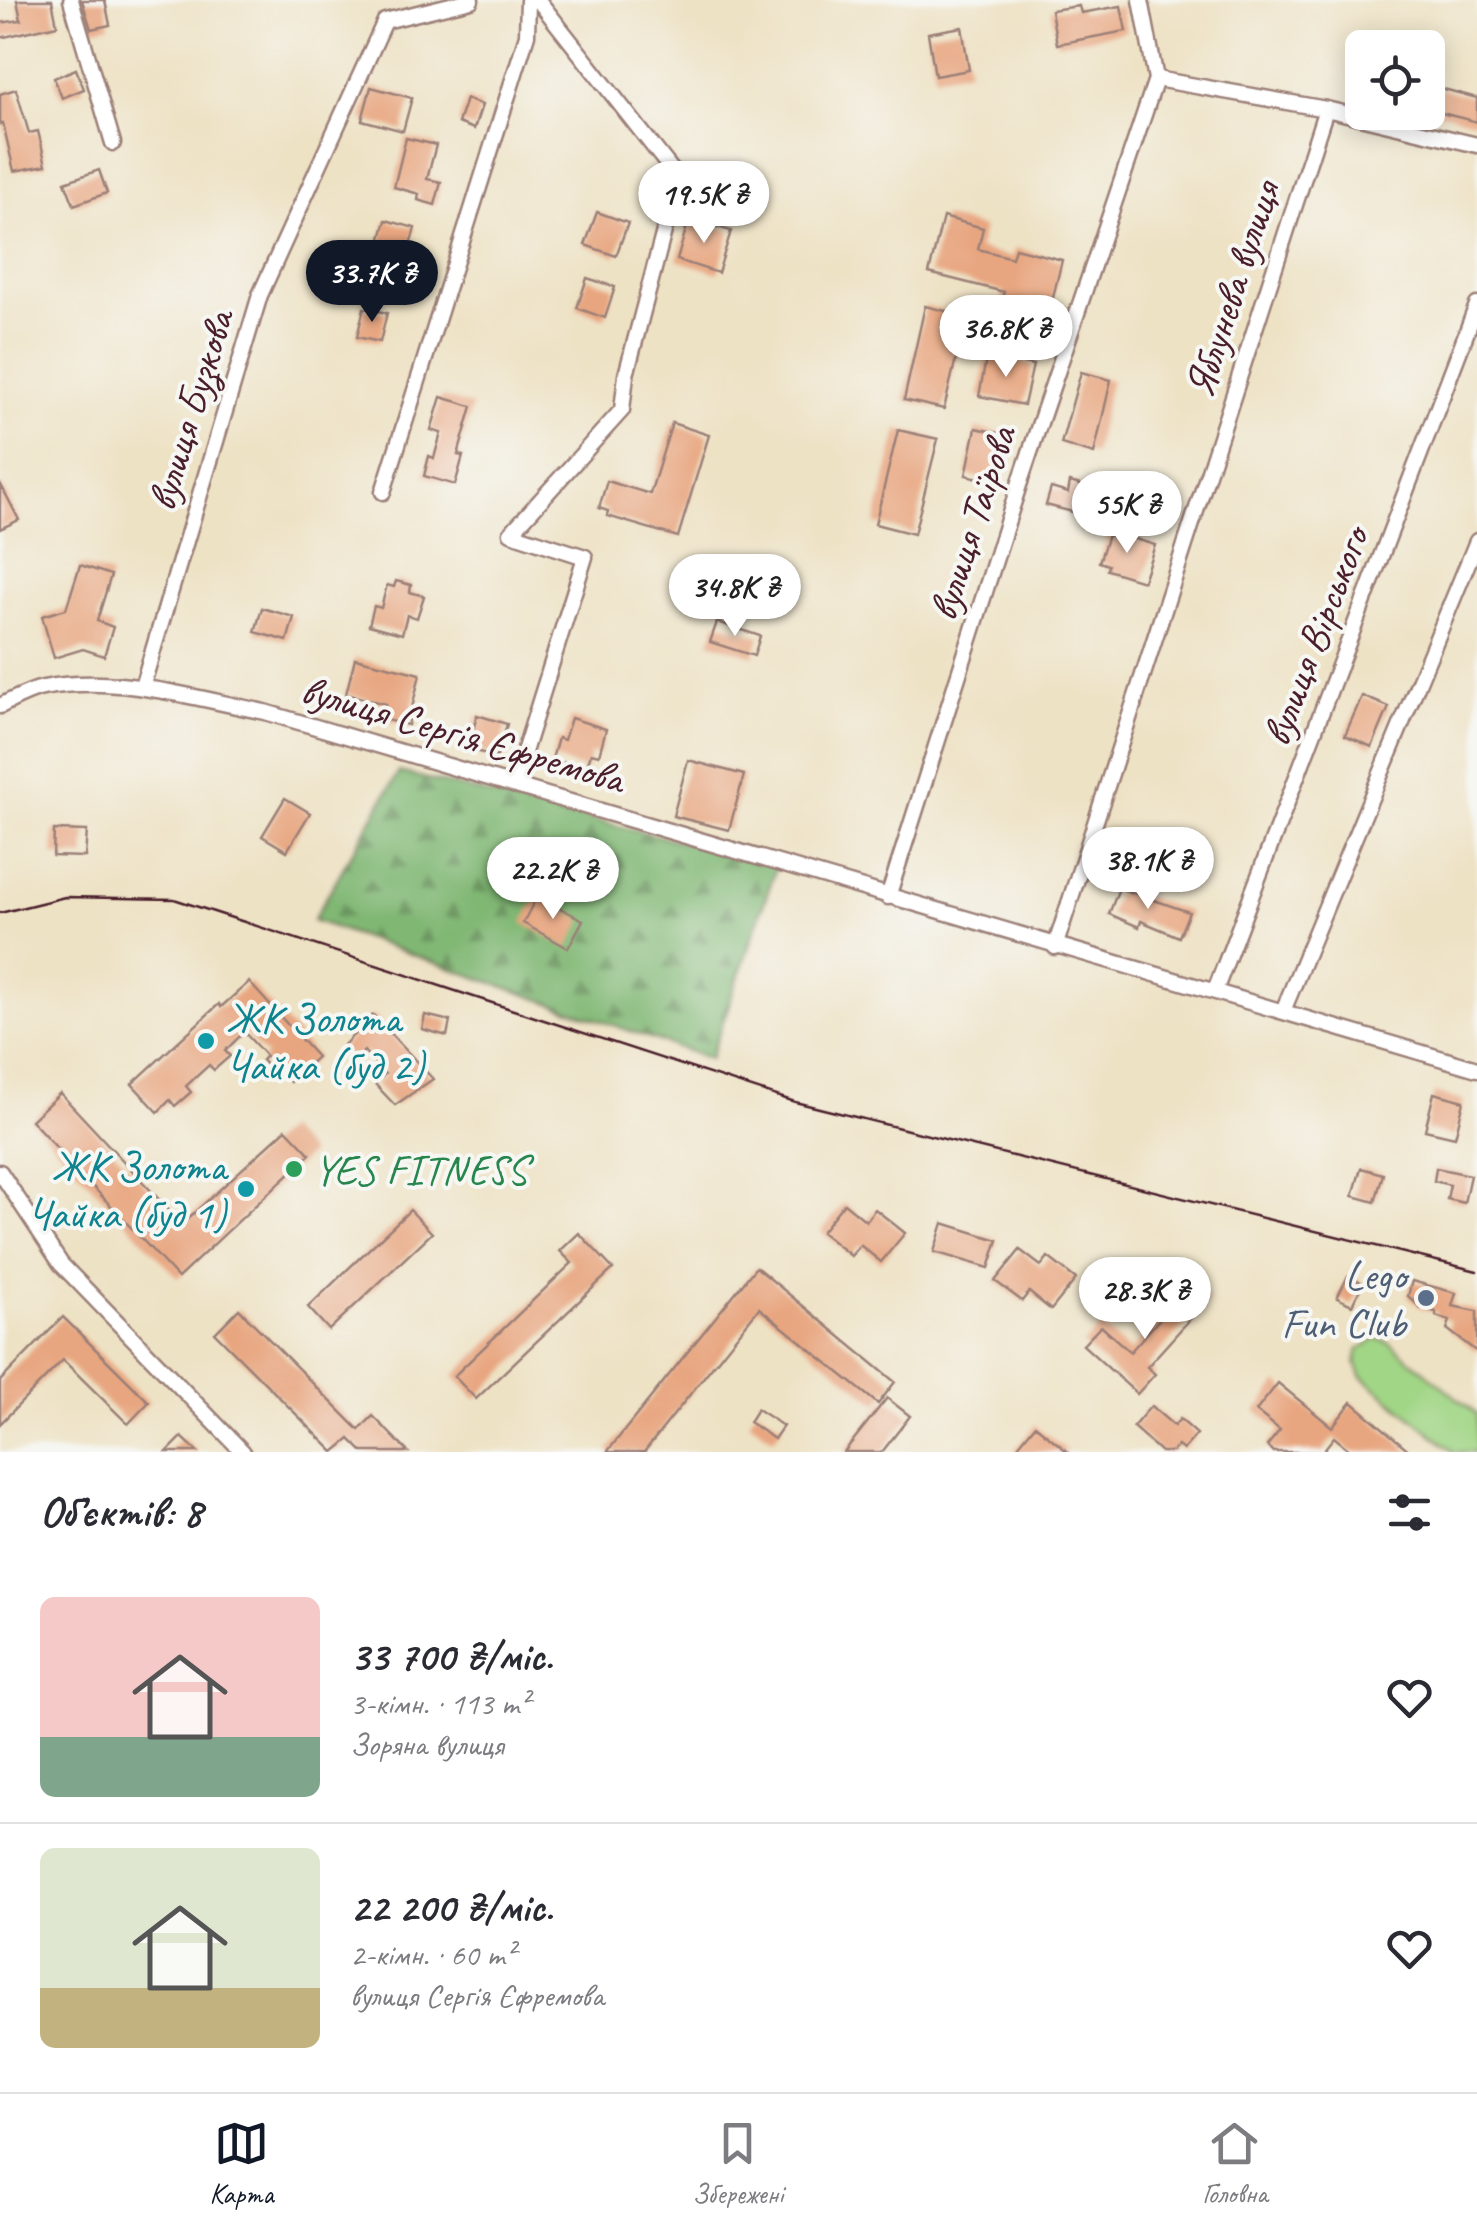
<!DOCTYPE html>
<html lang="uk">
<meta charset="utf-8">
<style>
body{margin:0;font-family:Caveat,sans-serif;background:#f7f7f7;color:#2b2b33;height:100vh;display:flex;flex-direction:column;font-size:38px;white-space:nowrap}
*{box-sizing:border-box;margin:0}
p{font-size:32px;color:#7c7c81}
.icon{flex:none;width:55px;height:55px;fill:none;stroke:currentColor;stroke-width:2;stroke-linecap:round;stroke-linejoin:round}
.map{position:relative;height:1452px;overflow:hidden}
.drawer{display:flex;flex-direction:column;background:#fff;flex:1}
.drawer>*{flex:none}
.buttons{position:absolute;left:1345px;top:30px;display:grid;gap:20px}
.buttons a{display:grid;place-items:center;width:100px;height:100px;border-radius:15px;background:#fff;box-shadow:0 5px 25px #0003;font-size:50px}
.price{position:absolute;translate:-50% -85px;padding:0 22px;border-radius:35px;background:#fff;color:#222;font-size:32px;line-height:65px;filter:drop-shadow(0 2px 5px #0008)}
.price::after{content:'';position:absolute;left:50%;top:60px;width:30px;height:22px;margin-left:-15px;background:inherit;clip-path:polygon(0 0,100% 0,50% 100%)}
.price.active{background:#111827;color:#fff}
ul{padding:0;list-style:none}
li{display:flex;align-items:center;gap:30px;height:250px;padding:0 40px}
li+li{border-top:2px solid #e1e1e2}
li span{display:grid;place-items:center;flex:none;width:280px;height:200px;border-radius:15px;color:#555}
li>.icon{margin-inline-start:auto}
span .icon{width:120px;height:120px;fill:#fffc;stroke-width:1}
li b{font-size:42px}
h2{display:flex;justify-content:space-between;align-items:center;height:120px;padding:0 40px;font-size:42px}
.dock{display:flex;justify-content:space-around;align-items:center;height:140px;border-top:2px solid #e1e1e2;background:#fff;font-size:28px;color:#7c7c81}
.dock a{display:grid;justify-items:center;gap:5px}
.dock .active{color:#111827}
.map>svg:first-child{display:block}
.grass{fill:#a1d686;stroke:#767a58;stroke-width:2.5}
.forest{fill:url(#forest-firs);stroke:#656b4f;stroke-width:2.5}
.building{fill:#e8a680}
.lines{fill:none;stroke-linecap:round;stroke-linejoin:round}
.street-casing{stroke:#9c8078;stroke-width:19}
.street{stroke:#fff;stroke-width:14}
.tram{stroke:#4a1f2b;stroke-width:2.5}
.culture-dot{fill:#0f9aa8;stroke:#f6f6f2;stroke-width:4}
.leisure-dot{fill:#2e9e5b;stroke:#f6f6f2;stroke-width:4}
.service-dot{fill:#5c6f8a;stroke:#f6f6f2;stroke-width:4}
.labels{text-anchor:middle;stroke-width:8;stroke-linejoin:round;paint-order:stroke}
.street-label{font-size:42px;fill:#4a1f2b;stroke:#f6f6f2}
.culture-label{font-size:42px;fill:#0d838f;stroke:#f6f6f2;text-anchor:start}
.leisure-label{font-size:42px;fill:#27864d;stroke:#f6f6f2;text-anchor:start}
.service-label{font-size:42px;fill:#4e5e75;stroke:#f6f6f2;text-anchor:end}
</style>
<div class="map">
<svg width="1477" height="1452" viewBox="0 0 1477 1452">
<defs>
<pattern id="forest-firs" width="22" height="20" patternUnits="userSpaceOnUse" patternTransform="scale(2.5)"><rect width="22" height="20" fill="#80b773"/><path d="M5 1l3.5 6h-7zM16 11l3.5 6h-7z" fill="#6b945f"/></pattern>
</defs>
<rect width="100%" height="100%" fill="#f6f6f2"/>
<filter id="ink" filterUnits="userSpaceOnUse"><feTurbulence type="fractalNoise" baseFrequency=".01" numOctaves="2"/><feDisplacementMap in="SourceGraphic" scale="20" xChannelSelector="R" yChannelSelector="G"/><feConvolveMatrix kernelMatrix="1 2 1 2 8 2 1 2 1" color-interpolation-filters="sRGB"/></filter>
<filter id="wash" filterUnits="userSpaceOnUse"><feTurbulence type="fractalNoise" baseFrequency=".0048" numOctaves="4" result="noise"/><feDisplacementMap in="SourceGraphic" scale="40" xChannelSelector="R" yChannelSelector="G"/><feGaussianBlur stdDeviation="2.25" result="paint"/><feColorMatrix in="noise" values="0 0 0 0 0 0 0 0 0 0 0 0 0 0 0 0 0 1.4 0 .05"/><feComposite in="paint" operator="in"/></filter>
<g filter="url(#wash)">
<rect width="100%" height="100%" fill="#eee2c5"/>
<!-- grass -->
<path class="grass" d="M1377,1339L1390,1343L1477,1414V1452H1454L1361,1376L1356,1363L1359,1349Z"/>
<!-- forest -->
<path class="forest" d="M399,772L777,865L710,1059L313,920Z"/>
<g id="blocks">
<!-- building -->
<g class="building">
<path d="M17,0H52L57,25L0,38V23L21,20Z"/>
<path d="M82,0H105L110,25L91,29Z"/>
<path d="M1079,6L1081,13L1121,6L1126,31L1057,44L1051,10Z"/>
<path d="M962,27L969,70L935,76L928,33Z"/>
<path d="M76,69L84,89L62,98L54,78Z"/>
<path d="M371,87L412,98L403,131L362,120Z"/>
<path d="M1440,88L1477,98V122L1434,111Z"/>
<path d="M16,89L29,133L38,131L46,165L14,171L3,123L0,124V94Z"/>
<path d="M466,99L482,105L474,129L458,123Z"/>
<path d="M406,138L436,145L427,179L441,182L435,205L418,200L419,194L394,187Z"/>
<path d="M99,170L107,193L74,205L65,182Z"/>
<path d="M597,212L628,223L616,256L585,245Z"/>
<path d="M943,217L983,228L978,249L1012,258L1015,248L1062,260L1049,314L1001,302L1004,292L929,273Z"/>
<path d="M689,219L731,231L718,273L677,260Z"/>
<path d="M386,220L415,228L406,260L377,253Z"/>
<path d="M587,278L615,287L605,318L577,308Z"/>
<path d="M925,306L966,316L944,409L904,400Z"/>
<path d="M364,308L387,313L380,342L357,337Z"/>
<path d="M987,355L1033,365L1024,405L979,396Z"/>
<path d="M1081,372L1111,380L1094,454L1061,444Z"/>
<path d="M441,397L472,406L458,455L463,456L455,485L424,476L429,456L434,458L441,433L431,430Z"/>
<path d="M672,423L709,435L678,537L607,516L608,511L599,508L607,481L650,494Z"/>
<path d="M976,428L1007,435L996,482L966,475Z"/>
<path d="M898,430L938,439L914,534L875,524Z"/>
<path d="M1070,482L1095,489L1088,516L1046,505L1051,488L1068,493Z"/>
<path d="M0,483L19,520L0,529Z"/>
<path d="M1118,534L1155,545L1143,581L1107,570L1108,565L1099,562L1108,535L1117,538Z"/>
<path d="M80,565L111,575L97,621L113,627L104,656L83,649L54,658L42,616L66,609Z"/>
<path d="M396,581L411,585L410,592L424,596L417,618L407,615L402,634L369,625L374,606L381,608L387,585L394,587Z"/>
<path d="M262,608L294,617L287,641L255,632Z"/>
<path d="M717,622L760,636L754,656L710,642Z"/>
<path d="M355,658L420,674L408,725L382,719L386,704L346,694Z"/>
<path d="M1362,696L1389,707L1372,747L1345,735Z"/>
<path d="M477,715L507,724L497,757L468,749Z"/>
<path d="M571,718L606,729L599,755L591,753L586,770L552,759L558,738L564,740Z"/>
<path d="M688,760L744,775L729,830L673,816Z"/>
<path d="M285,798L310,813L287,851L262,836Z"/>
<path d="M54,830L87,831L85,857L53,856Z"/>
<path d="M1119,888L1189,912L1179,937L1141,921L1139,927L1109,914Z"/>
<path d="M537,896L583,920L568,948L523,923Z"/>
<path d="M249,982L317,1057L290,1082L281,1073L277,1077L262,1060L266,1056L244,1032L225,1051L230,1056L214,1070L209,1065L186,1086L191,1092L175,1106L170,1100L158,1112L132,1084L219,1004L221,1007Z"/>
<path d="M373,1015L433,1079L395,1105L375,1084L385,1074L364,1051L354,1062L340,1049Z"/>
<path d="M425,1015L450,1021L447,1036L422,1029Z"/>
<path d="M60,1093L182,1224L286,1129L310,1154L178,1278L31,1120Z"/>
<path d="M1434,1093L1464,1101L1455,1137L1425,1130Z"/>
<path d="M1361,1168L1383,1174L1375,1202L1353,1196Z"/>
<path d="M1436,1168L1470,1175L1464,1203L1447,1199L1450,1185L1434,1181Z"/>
<path d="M844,1203L866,1221L875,1209L905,1233L881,1262L860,1245L851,1256L821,1232Z"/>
<path d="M410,1210L432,1233L329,1330L308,1307Z"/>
<path d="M943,1223L998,1240L989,1268L934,1252Z"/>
<path d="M579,1233L613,1269L476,1399L454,1376L572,1263L560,1251Z"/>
<path d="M1020,1250L1041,1266L1048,1257L1076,1279L1051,1310L1029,1292L1022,1301L995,1281Z"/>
<path d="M756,1267L895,1382L878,1404L759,1308L644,1452H607Z"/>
<path d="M1348,1276L1363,1283L1352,1305L1337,1298Z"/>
<path d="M1412,1281L1456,1293L1452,1306L1477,1311V1352L1447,1329L1450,1321L1436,1316V1312L1421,1308L1408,1296Z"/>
<path d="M1191,1284L1208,1299L1147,1367L1155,1374L1137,1394L1083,1345L1101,1326L1130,1352Z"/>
<path d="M239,1309L359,1430L373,1416L408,1452H363L350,1439L334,1452L215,1333Z"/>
<path d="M63,1317L149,1402L128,1424L63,1360L0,1424V1381Z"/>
<path d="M1278,1383L1332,1427L1352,1402L1411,1452H1352L1334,1437L1322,1452H1273L1267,1446L1280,1430L1256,1411Z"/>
<path d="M887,1398L910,1416L882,1452H844Z"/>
<path d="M1151,1406L1174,1426L1180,1419L1197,1434L1183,1450L1178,1446L1172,1452H1161L1133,1427Z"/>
<path d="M757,1409L783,1426L774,1439L749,1422Z"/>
<path d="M1035,1425L1068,1452H1013Z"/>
<path d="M182,1437L198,1452H167Z"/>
</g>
</g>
</g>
<g filter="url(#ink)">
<use href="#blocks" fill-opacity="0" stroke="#9c8078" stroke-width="2.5"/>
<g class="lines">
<!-- street casing -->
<g class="street-casing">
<g id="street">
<path d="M71,0L113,143"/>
<path d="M1156,79L1326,109L1477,145"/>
<path d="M383,492L527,35L528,0"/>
<path d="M142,687L260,295L385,21L471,0"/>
<path d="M0,706C13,700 28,691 43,688C116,674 194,698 265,712L1477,1069"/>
<path d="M514,784L585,557L511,533L622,410L626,375L678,178L538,0"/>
<path d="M888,897L1019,485L1156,79L1141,0"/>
<path d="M1055,947L1326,109"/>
<path d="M1215,991L1477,305"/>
<path d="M1283,1011L1477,541"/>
<path d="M0,1172L61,1264L243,1452"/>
</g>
</g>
<!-- street -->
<use href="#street" class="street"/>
<!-- tram -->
<path class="tram" d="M0,913L65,897L174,899L795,1102L1477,1271"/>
</g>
</g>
<!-- markers -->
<g class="culture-dot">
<circle cx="206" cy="1041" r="10"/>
<circle cx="246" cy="1189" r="10"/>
</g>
<circle class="leisure-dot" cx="294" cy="1169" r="10"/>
<circle class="service-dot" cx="1426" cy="1298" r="10"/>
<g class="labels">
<!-- street labels -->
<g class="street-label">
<text transform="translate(1231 289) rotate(-72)" y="15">Яблунева вулиця</text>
<text transform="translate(189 410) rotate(-73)" y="15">вулиця Бузкова</text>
<text transform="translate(971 523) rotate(-72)" y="15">вулиця Таїрова</text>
<text transform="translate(1314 636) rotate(-69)" y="15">вулиця Вірського</text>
<text transform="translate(463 733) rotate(16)" y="15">вулиця Сергія Єфремова</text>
</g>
<!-- culture labels -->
<g class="culture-label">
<text x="226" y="1032">ЖК Золота<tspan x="226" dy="48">Чайка (буд 2)</tspan></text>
<text x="226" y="1180" text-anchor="end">ЖК Золота<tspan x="226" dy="48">Чайка (буд 1)</tspan></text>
</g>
<!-- leisure labels -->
<g class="leisure-label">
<text x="314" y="1184">YES FITNESS</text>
</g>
<!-- service labels -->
<g class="service-label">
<text x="1406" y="1289">Lego<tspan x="1406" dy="48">Fun Club</tspan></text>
</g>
</g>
</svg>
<div class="buttons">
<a><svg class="icon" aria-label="locate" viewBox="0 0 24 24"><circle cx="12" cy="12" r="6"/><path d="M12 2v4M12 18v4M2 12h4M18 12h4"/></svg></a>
</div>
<b class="price" style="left:704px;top:246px">19.5K ₴</b>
<b class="price active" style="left:372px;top:325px">33.7K ₴</b>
<b class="price" style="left:1006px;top:380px">36.8K ₴</b>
<b class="price" style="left:1127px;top:556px">55K ₴</b>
<b class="price" style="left:735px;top:639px">34.8K ₴</b>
<b class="price" style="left:1148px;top:912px">38.1K ₴</b>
<b class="price" style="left:553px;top:922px">22.2K ₴</b>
<b class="price" style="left:1145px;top:1342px">28.3K ₴</b>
</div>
<section class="drawer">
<h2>Об’єктів: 8<svg class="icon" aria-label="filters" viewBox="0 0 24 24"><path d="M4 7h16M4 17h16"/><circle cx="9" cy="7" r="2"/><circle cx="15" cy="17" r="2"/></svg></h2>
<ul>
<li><span style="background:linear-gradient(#f6c9c9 70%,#7fa58c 0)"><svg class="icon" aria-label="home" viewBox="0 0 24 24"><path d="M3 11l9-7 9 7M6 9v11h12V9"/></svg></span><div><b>33 700 ₴/міс.</b><p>3-кімн. · 113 m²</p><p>Зоряна вулиця</p></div><svg class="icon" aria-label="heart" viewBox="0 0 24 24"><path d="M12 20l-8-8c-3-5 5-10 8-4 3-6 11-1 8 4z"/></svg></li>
<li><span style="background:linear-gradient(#dfe7d0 70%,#c2b280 0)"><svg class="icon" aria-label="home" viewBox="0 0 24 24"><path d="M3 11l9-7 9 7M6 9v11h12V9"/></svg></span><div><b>22 200 ₴/міс.</b><p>2-кімн. · 60 m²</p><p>вулиця Сергія Єфремова</p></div><svg class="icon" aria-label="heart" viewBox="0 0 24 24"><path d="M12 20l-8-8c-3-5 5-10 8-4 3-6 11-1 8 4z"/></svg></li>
</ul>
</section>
<nav class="dock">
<a class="active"><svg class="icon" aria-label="map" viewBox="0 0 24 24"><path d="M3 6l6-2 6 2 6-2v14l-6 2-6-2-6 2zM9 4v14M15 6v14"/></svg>Карта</a>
<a><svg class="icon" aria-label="saved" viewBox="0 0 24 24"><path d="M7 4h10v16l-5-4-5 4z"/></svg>Збережені</a>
<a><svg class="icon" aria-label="home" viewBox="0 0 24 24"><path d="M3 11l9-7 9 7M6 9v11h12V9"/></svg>Головна</a>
</nav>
